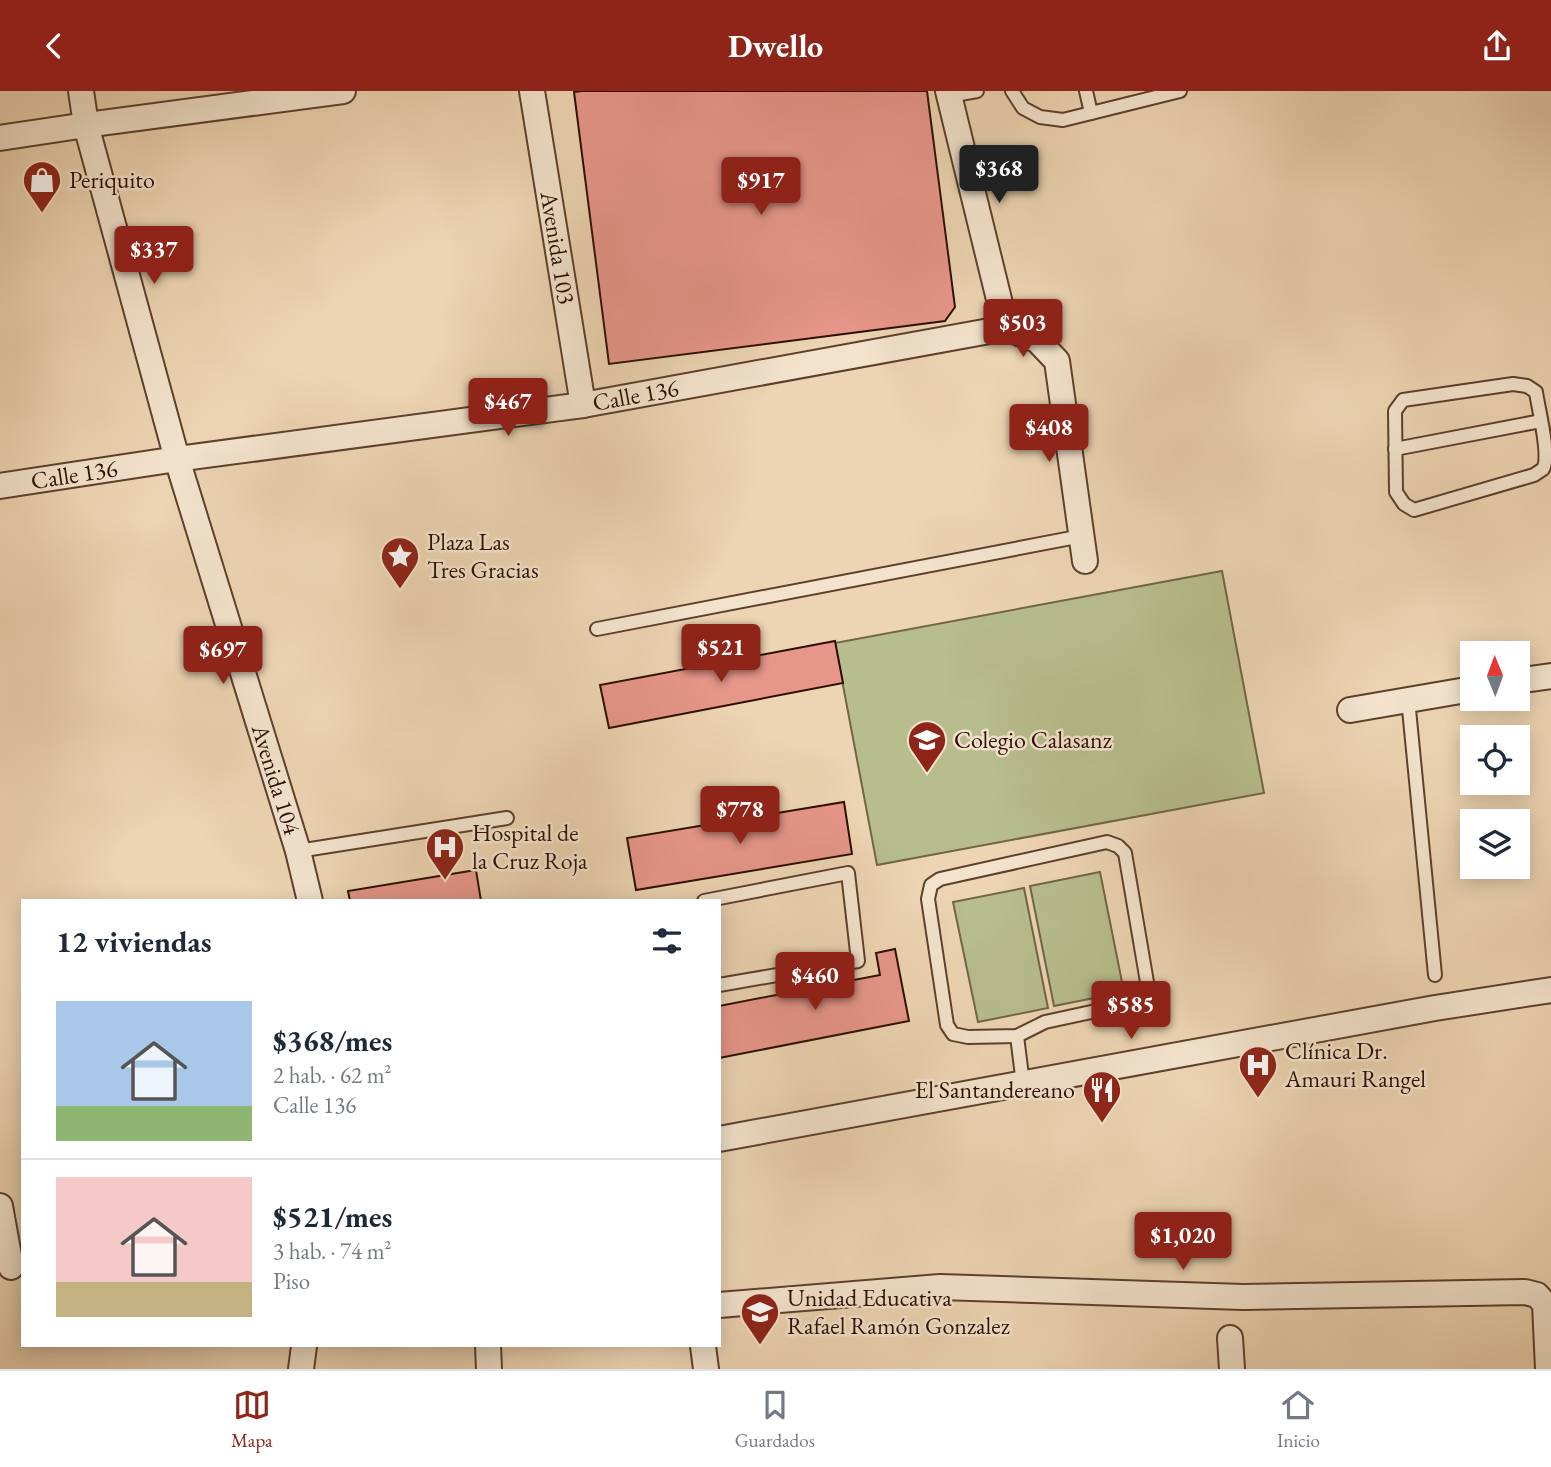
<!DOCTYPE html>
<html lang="es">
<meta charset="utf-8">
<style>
body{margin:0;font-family:"EB Garamond",serif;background:#f6f6f7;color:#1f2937;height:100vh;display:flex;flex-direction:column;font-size:26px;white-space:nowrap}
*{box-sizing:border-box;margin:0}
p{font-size:23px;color:#747a83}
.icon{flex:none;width:38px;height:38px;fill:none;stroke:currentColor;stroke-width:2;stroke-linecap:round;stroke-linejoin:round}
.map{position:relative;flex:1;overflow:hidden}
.drawer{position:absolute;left:21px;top:808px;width:700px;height:448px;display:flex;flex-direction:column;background:#fff;border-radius:0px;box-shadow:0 4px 18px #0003}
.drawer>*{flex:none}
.needle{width:46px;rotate:359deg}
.buttons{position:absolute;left:1460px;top:550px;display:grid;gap:14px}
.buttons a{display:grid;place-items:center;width:70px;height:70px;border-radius:0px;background:#fff;box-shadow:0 4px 18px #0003;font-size:35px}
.price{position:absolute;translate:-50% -60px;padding:0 16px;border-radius:7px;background:#8f2418;color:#fff;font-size:23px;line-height:46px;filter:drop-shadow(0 2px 4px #0008)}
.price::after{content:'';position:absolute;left:50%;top:42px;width:21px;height:16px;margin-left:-10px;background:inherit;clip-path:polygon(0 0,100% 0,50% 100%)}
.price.active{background:#222;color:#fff}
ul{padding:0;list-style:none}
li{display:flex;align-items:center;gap:21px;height:175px;padding:0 35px}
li+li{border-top:2px solid #e0e1e3}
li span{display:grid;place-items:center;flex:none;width:196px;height:140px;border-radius:0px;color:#555}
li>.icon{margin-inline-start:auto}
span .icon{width:84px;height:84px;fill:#fffc;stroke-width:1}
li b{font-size:30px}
h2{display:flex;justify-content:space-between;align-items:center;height:84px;padding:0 35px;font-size:30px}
header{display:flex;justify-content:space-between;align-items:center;height:91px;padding:0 35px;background:#8f2418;color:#fff;font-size:32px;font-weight:700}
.dock{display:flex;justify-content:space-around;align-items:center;height:98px;border-top:2px solid #e0e1e3;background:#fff;font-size:19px;color:#747a83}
.dock a{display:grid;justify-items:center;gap:4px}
.dock .active{color:#8f2418}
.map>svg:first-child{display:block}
.green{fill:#b7bd8d;stroke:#726646;stroke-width:2}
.building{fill:#e7968a;stroke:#2d0f00;stroke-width:2}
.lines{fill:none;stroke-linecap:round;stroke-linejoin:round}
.service-casing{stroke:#5d402c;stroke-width:16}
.minor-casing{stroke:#5d402c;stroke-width:28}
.service{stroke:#f3e3cd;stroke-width:12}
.minor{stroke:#f3e3cd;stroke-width:24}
.labels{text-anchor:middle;stroke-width:5;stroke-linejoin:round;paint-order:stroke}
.poi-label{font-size:24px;fill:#2d0f00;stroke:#f3e3cd;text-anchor:start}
.street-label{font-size:24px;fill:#2d0f00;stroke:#f3e3cd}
</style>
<header><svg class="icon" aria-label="back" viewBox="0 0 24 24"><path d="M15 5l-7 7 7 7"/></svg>Dwello<svg class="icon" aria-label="share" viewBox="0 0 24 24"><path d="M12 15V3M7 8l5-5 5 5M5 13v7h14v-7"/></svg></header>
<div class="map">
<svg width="1551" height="1278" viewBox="0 0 1551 1278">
<rect width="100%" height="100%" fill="#edd4b2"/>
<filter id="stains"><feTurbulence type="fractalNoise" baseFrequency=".00286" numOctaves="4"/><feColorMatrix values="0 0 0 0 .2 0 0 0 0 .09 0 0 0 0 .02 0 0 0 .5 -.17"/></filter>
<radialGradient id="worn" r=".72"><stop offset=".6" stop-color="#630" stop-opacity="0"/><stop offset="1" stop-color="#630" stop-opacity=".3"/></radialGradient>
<!-- green -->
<g class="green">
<path d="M1222,480L1264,702L877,774L835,552Z"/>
<path d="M1100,781L1124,901L1054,915L1030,795Z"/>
<path d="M1024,797L1048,917L978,931L953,811Z"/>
</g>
<!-- building -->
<g class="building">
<path d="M582,0H927L955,216L945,230L609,273L574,1Z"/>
<path d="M835,550L843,592L609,637L600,594Z"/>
<path d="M844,711L852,763L636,799L627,747Z"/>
<path d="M476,779L481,810H350L348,800Z"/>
<path d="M895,858L909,930L719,967V915L880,884L876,862Z"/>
</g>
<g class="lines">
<!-- service casing -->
<g class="service-casing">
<g id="service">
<path d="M1012,0L1023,17L1040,26L1063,29L1180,0"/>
<path d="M1086,0L1091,22"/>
<path d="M949,5L977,0"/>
<path d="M1513,293L1527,295L1536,301C1538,317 1551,365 1543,378C1543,378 1534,384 1534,384L1414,419L1404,413L1396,401L1395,320L1403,309Z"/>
<path d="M1395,358L1541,330"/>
<path d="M597,538L1082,445"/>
<path d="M1408,608L1435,884"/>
<path d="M1107,751L1118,755L1125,762L1148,897L1139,908L1128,913L1045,931L1017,945L968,946L953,943L947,934L928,808L931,794L940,788Z"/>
<path d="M298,760L507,727"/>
<path d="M704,810L848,782L858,870L719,894"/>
<path d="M1017,945L1023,993"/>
</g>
</g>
<!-- minor casing -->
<g class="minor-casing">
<g id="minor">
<path id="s1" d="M81,0L86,34L177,368L298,760L310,810"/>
<path id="s2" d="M532,0L583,314"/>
<path d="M948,0L1006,237"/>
<path d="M0,47L86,34L343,0"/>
<path id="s3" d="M0,395L177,368L583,314L1006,237L1037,249L1057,270L1085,470"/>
<path d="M1517,590L1551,585"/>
<path d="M1350,619L1472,598"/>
<path d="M719,1048L1435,917L1551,899"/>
<path d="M0,1115L11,1176"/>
<path d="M719,1214L940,1196L1243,1206L1525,1201L1537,1204L1545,1213L1548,1278"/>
<path d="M1230,1247L1232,1278"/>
<path d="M488,1255L489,1278"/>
<path d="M703,1255L706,1278"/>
<path d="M301,1278L304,1255"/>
</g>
</g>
<!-- service -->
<use href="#service" class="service"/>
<!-- minor -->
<use href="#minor" class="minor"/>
</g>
<!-- icons -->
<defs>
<g id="shop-pin" transform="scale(2.0125)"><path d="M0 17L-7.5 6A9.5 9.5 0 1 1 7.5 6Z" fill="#8f2418" stroke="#f3e3cd"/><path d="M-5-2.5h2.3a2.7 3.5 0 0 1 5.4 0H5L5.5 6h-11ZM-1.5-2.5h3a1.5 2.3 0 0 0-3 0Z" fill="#fff"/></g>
<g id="sight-pin" transform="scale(2.0125)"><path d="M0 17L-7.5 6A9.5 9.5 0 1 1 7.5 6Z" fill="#8f2418" stroke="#f3e3cd"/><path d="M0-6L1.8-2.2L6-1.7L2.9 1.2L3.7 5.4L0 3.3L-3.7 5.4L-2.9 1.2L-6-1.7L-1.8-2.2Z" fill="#fff"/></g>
<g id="school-pin" transform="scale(2.0125)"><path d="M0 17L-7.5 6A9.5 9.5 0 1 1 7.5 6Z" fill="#8f2418" stroke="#f3e3cd"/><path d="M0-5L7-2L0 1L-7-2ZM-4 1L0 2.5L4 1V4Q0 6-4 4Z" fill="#fff"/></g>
<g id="hospital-pin" transform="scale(2.0125)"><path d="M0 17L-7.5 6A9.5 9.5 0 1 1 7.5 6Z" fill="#8f2418" stroke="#f3e3cd"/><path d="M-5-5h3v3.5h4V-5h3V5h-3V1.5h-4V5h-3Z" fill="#fff"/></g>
<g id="restaurant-pin" transform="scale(2.0125)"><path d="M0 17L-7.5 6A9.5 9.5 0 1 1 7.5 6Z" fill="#8f2418" stroke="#f3e3cd"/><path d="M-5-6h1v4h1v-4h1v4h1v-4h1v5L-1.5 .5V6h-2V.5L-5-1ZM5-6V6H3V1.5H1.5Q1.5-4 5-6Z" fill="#fff"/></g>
</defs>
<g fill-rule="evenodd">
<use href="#shop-pin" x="42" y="89"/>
<use href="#sight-pin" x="400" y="465"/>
<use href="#school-pin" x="927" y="649"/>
<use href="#hospital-pin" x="445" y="756"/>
<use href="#hospital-pin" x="1258" y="974"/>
<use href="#restaurant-pin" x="1102" y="999"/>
<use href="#school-pin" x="760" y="1221"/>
</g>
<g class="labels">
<!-- poi labels -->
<g class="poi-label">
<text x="69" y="97">Periquito</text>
<text x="427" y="459">Plaza Las<tspan x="427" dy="28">Tres Gracias</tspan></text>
<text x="954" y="657">Colegio Calasanz</text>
<text x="472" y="750">Hospital de<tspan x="472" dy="28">la Cruz Roja</tspan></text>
<text x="1285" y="968">Clínica Dr.<tspan x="1285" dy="28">Amauri Rangel</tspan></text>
<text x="1075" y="1007" text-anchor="end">El Santandereano</text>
<text x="787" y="1215">Unidad Educativa<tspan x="787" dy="28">Rafael Ramón Gonzalez</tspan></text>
</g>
<!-- street labels -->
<g class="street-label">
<text dy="8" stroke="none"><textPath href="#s2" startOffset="159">Avenida 103</textPath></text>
<text dy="8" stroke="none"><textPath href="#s3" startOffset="642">Calle 136</textPath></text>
<text dy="8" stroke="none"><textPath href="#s3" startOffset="75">Calle 136</textPath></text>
<text dy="8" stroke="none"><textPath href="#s1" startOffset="716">Avenida 104</textPath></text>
</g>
</g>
<rect width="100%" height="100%" filter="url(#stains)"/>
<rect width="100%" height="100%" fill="url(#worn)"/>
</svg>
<div class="buttons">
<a><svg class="needle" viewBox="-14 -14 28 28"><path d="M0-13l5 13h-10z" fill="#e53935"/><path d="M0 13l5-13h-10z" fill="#747a83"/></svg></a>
<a><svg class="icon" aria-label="locate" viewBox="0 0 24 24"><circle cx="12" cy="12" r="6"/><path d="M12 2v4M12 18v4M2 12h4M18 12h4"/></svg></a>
<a><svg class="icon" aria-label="layers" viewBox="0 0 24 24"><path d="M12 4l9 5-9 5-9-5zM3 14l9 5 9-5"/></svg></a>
</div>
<b class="price active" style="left:999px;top:114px">$368</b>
<b class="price" style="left:761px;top:126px">$917</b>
<b class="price" style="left:154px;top:195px">$337</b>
<b class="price" style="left:1023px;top:268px">$503</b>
<b class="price" style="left:508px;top:347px">$467</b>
<b class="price" style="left:1049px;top:373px">$408</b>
<b class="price" style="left:721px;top:593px">$521</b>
<b class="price" style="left:223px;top:595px">$697</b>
<b class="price" style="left:740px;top:755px">$778</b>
<b class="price" style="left:815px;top:921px">$460</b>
<b class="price" style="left:1131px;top:950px">$585</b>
<b class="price" style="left:1183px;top:1181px">$1,020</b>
<section class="drawer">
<h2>12 viviendas<svg class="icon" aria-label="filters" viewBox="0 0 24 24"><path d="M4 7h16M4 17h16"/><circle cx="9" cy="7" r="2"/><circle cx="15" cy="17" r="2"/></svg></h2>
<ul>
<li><span style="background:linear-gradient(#a9c7e8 75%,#8fb573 0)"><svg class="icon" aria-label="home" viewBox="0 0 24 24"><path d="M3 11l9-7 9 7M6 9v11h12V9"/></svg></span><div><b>$368/mes</b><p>2 hab. · 62 m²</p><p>Calle 136</p></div></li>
<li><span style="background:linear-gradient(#f6c9c9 75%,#c2b280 0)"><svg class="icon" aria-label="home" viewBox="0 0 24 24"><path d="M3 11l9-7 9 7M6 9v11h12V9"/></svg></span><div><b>$521/mes</b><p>3 hab. · 74 m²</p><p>Piso</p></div></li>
</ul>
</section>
</div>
<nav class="dock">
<a class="active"><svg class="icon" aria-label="map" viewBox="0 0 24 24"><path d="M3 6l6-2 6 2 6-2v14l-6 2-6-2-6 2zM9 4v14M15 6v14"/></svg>Mapa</a>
<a><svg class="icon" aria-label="saved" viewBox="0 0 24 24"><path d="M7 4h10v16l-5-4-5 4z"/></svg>Guardados</a>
<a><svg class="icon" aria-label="home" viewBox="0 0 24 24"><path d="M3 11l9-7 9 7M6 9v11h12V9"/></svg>Inicio</a>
</nav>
